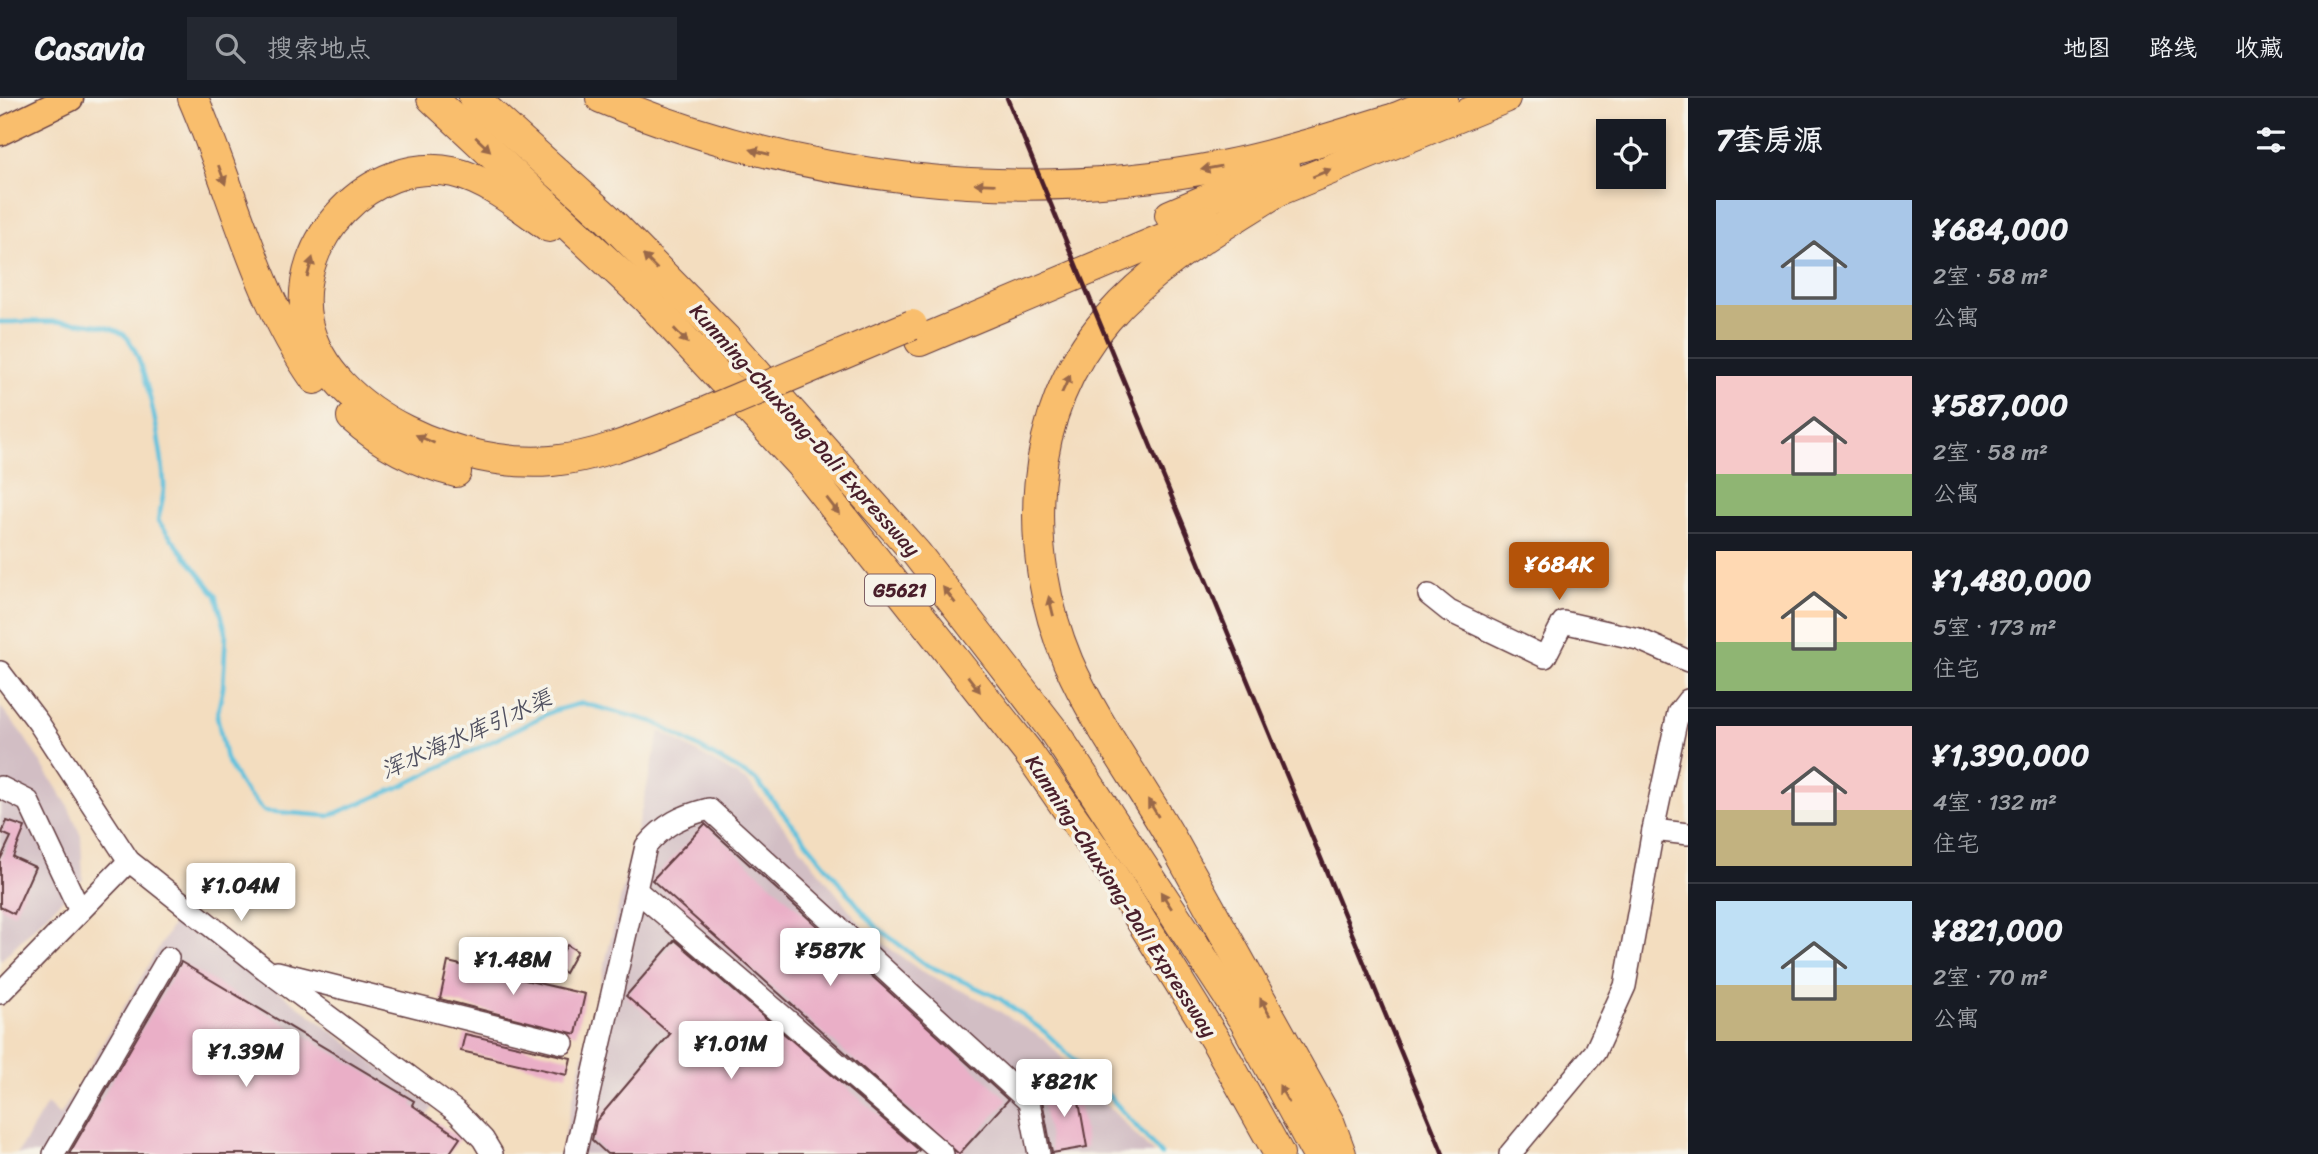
<!DOCTYPE html>
<html lang="zh">
<meta charset="utf-8">
<style>
body{margin:0;font-family:Sriracha,"LXGW WenKai TC",sans-serif;background:#242831;color:#f1f3f6;height:100vh;display:flex;flex-direction:column;font-size:26px;white-space:nowrap}
*{box-sizing:border-box;margin:0}
p{font-size:23px;color:#9ea1a6}
.icon{flex:none;width:38px;height:38px;fill:none;stroke:currentColor;stroke-width:2;stroke-linecap:round;stroke-linejoin:round}
.map{position:relative;flex:1;overflow:hidden}
.drawer{display:flex;flex-direction:column;background:#171b24;width:630px}
.drawer>*{flex:none}
.buttons{position:absolute;left:1596px;top:21px;display:grid;gap:14px}
.buttons a{display:grid;place-items:center;width:70px;height:70px;border-radius:0px;background:#171b24;box-shadow:0 4px 10px #0003;font-size:35px}
.price{position:absolute;translate:-50% -60px;padding:0 16px;border-radius:7px;background:#fff;color:#222;font-size:23px;line-height:46px;filter:drop-shadow(0 2px 4px #0008)}
.price::after{content:'';position:absolute;left:50%;top:42px;width:21px;height:16px;margin-left:-10px;background:inherit;clip-path:polygon(0 0,100% 0,50% 100%)}
.price.active{background:#b45309;color:#fff}
ul{padding:0;list-style:none}
li{display:flex;align-items:center;gap:21px;height:175px;padding:0 28px}
li+li{border-top:2px solid #363941}
li span{display:grid;place-items:center;flex:none;width:196px;height:140px;border-radius:0px;color:#555}
li>.icon{margin-inline-start:auto}
span .icon{width:84px;height:84px;fill:#fffc;stroke-width:1}
li b{font-size:30px}
h2{display:flex;justify-content:space-between;align-items:center;height:84px;padding:0 28px;font-size:30px}
header{display:flex;align-items:center;gap:42px;box-sizing:border-box;height:98px;padding:0 35px;background:#171b24;border-bottom:2px solid #363941}
header strong{font-size:33px}
nav{display:flex;gap:38px;margin-inline-start:auto;font-size:24px}
.search{width:490px;height:63px;background:#242831;display:flex;align-items:center;gap:18px;box-sizing:border-box;padding:0 24px;border-radius:0px;color:#9ea1a6;font-size:26px}
main{display:flex;flex:1;min-height:0}
.map>svg:first-child{display:block}
.industrial{fill:#d2bec4}
.lines{fill:none;stroke-linecap:round;stroke-linejoin:round}
.stream{stroke:#5fc1dd;stroke-width:4.5}
.building{fill:#eaafc7}
.minor-casing{stroke:#633c41;stroke-width:24}
.major-casing{stroke:#633c41;stroke-width:29}
.highway-casing{stroke:#633c41;stroke-width:32}
.minor{stroke:#fff;stroke-width:21}
.major{stroke:#f9be6d;stroke-width:26}
.highway{stroke:#f9be6d;stroke-width:30}
.rail{stroke:#4a1f2b;stroke-width:4.5}
.highway-bridge-casing{stroke:#633c41;stroke-width:32;stroke-linecap:butt}
.highway-bridge{stroke:#f9be6d;stroke-width:30}
.oneway{fill:#996749}
.labels{text-anchor:middle;stroke-width:7;stroke-linejoin:round;paint-order:stroke}
.shield{fill:#f7f3e8;stroke:#7e5f64;stroke-width:2}
.shield-label{font-size:19px;font-weight:bold;fill:#4a1f2b}
.street-label{font-size:21px;fill:#4a1f2b;stroke:#f7f3e8}
.water-label{font-size:23px;font-style:italic;fill:#505060;stroke:#f7f3e8}
</style>
<header>
<strong>Casavia</strong>
<div class="search"><svg class="icon" aria-label="search" viewBox="0 0 24 24"><circle cx="10" cy="10" r="6"/><path d="M15 15l6 6"/></svg>搜索地点</div>
<nav><a>地图</a><a>路线</a><a>收藏</a></nav>
</header>
<main>
<div class="map">
<svg width="1688" height="1056" viewBox="0 0 1688 1056">
<rect width="100%" height="100%" fill="#f7f3e8"/>
<filter id="ink" filterUnits="userSpaceOnUse"><feTurbulence type="fractalNoise" baseFrequency=".0143" numOctaves="2"/><feDisplacementMap in="SourceGraphic" scale="14" xChannelSelector="R" yChannelSelector="G"/><feConvolveMatrix kernelMatrix="1 2 1 2 8 2 1 2 1" color-interpolation-filters="sRGB"/></filter>
<filter id="wash" filterUnits="userSpaceOnUse"><feTurbulence type="fractalNoise" baseFrequency=".00686" numOctaves="4" result="noise"/><feDisplacementMap in="SourceGraphic" scale="28" xChannelSelector="R" yChannelSelector="G"/><feGaussianBlur stdDeviation="1.57" result="paint"/><feColorMatrix in="noise" values="0 0 0 0 0 0 0 0 0 0 0 0 0 0 0 0 0 1.4 0 .05"/><feComposite in="paint" operator="in"/></filter>
<g filter="url(#wash)">
<rect width="100%" height="100%" fill="#f3ddbf"/>
<!-- industrial -->
<g class="industrial">
<path d="M0,608L23,637L67,706L81,738L83,781L0,863Z"/>
<path d="M660,633L748,684L867,834L921,873L983,903L1045,942L1154,1056H560Z"/>
<path d="M178,817L433,1009L403,1056H17L47,1006L60,1018Z"/>
</g>
<g class="lines">
<!-- stream -->
<path class="stream" d="M0,224C32,224 96,219 123,236C145,250 165,364 164,391C163,401 160,412 158,423L216,497L226,534L223,590L217,618L226,661L242,689L264,713L329,718L402,688L553,613L582,605L654,624L756,682L874,827L923,865L999,900L1045,934L1094,981L1161,1056"/>
</g>
<g id="blocks">
<!-- building -->
<g class="building">
<path d="M7,723L25,729L13,759L35,769L14,816L0,809V762L11,739L2,735Z"/>
<path d="M705,726L1008,1002L959,1056L652,782Z"/>
<path d="M675,842L919,1052L915,1056H607L592,1042L596,1023L670,936L626,898Z"/>
<path d="M567,847L577,853L565,875L554,868Z"/>
<path d="M181,864L414,1003L412,1007L460,1040L449,1056H69Z"/>
<path d="M448,864L585,896L576,936L440,901Z"/>
<path d="M465,936L571,960L567,977L461,953Z"/>
<path d="M1076,987L1087,1049L1052,1055L1042,1002L1037,993Z"/>
</g>
</g>
</g>
<g filter="url(#ink)">
<use href="#blocks" fill-opacity="0" stroke="#633c41" stroke-width="2"/>
<g class="lines">
<!-- minor casing -->
<g class="minor-casing">
<g id="minor">
<path d="M1429,497L1449,513L1545,559L1563,524L1638,541L1688,563"/>
<path d="M0,574L38,624L129,763L265,871L457,1014L483,1041L492,1056"/>
<path d="M0,689L28,703L80,813"/>
<path d="M1653,732L1688,736"/>
<path d="M636,792L943,1056"/>
<path d="M277,874L563,945"/>
<path d="M0,895L129,763"/>
<path d="M54,1056L168,860"/>
<path d="M575,1056L646,748C665,726 681,718 709,711L1029,1004L1039,1056"/>
<path d="M1510,1056L1595,954L1625,888L1653,732L1678,615L1688,602"/>
</g>
</g>
<!-- major casing -->
<g class="major-casing">
<path id="major" d="M0,34L70,0"/>
</g>
<!-- highway casing -->
<g class="highway-casing">
<g id="highway">
<path d="M193,0C234,94 255,196 315,281"/>
<path d="M432,0L646,200L800,366L1027,653L1112,776L1217,945L1279,1056"/>
<path d="M474,0L607,120L727,242L916,455L1053,632L1245,924L1317,1056"/>
<path d="M601,0C799,82 1016,109 1227,67C1284,55 1340,37 1395,20"/>
<path d="M1379,27L1443,0"/>
<path d="M1281,91C1220,130 1155,165 1107,221C1026,314 1021,453 1068,564C1096,628 1141,686 1175,747C1227,840 1278,933 1330,1026L1341,1056"/>
<path d="M1263,99L1505,0"/>
<path d="M1170,117L1285,68"/>
<path d="M549,129C521,109 488,82 453,74C371,57 290,144 307,224C328,319 466,371 552,363C604,358 654,334 703,315"/>
<path d="M920,243L1207,122"/>
<path d="M352,319C382,346 417,364 456,374"/>
</g>
</g>
<!-- minor -->
<use href="#minor" class="minor"/>
<!-- major -->
<use href="#major" class="major"/>
<!-- highway -->
<use href="#highway" class="highway"/>
<!-- rail -->
<path class="rail" d="M1007,0L1443,1056"/>
<!-- highway-bridge casing -->
<g class="highway-bridge-casing">
<path id="highway-bridge" d="M703,315L912,227"/>
</g>
<!-- highway-bridge -->
<use href="#highway-bridge" class="highway-bridge"/>
</g>
<!-- one-way arrows -->
<defs><path id="oneway-solid" d="M-6-.8H1V-3.2L6.5 0L1 3.2V.8H-6Z" transform="scale(1.75)"/></defs>
<g class="oneway">
<use href="#oneway-solid" transform="translate(483 46) rotate(43)"/>
<use href="#oneway-solid" transform="translate(760 54) rotate(-165)"/>
<use href="#oneway-solid" transform="translate(1211 70) rotate(170)"/>
<use href="#oneway-solid" transform="translate(1322 75) rotate(-22)"/>
<use href="#oneway-solid" transform="translate(222 77) rotate(70)"/>
<use href="#oneway-solid" transform="translate(985 86) rotate(-178)"/>
<use href="#oneway-solid" transform="translate(650 164) rotate(-135)"/>
<use href="#oneway-solid" transform="translate(310 169) rotate(-74)"/>
<use href="#oneway-solid" transform="translate(681 238) rotate(47)"/>
<use href="#oneway-solid" transform="translate(1066 286) rotate(-65)"/>
<use href="#oneway-solid" transform="translate(425 341) rotate(-156)"/>
<use href="#oneway-solid" transform="translate(833 408) rotate(52)"/>
<use href="#oneway-solid" transform="translate(949 497) rotate(-128)"/>
<use href="#oneway-solid" transform="translate(1051 508) rotate(-104)"/>
<use href="#oneway-solid" transform="translate(974 586) rotate(52)"/>
<use href="#oneway-solid" transform="translate(1153 710) rotate(-121)"/>
<use href="#oneway-solid" transform="translate(1166 802) rotate(-123)"/>
<use href="#oneway-solid" transform="translate(1265 909) rotate(-119)"/>
<use href="#oneway-solid" transform="translate(1284 996) rotate(-119)"/>
</g>
</g>
<g class="labels">
<!-- shield labels -->
<rect class="shield" x="865" y="476.5" width="70" height="31" rx="5"/>
<g class="shield-label">
<text x="900" y="499">G5621</text>
</g>
<!-- street labels -->
<g class="street-label">
<text transform="translate(805 332) rotate(48)" y="7">Kunming-Chuxiong-Dali Expressway</text>
<text transform="translate(1121 798) rotate(57)" y="7">Kunming-Chuxiong-Dali Expressway</text>
</g>
<!-- water labels -->
<g class="water-label">
<text transform="translate(466 636) rotate(-24)" y="8">浑水海水库引水渠</text>
</g>
</g>
</svg>
<div class="buttons">
<a><svg class="icon" aria-label="locate" viewBox="0 0 24 24"><circle cx="12" cy="12" r="6"/><path d="M12 2v4M12 18v4M2 12h4M18 12h4"/></svg></a>
</div>
<b class="price active" style="left:1559px;top:504px">¥684K</b>
<b class="price" style="left:241px;top:825px">¥1.04M</b>
<b class="price" style="left:830px;top:890px">¥587K</b>
<b class="price" style="left:513px;top:899px">¥1.48M</b>
<b class="price" style="left:731px;top:983px">¥1.01M</b>
<b class="price" style="left:246px;top:991px">¥1.39M</b>
<b class="price" style="left:1064px;top:1021px">¥821K</b>
</div>
<section class="drawer">
<h2>7套房源<svg class="icon" aria-label="filters" viewBox="0 0 24 24"><path d="M4 7h16M4 17h16"/><circle cx="9" cy="7" r="2"/><circle cx="15" cy="17" r="2"/></svg></h2>
<ul>
<li><span style="background:linear-gradient(#a9c7e8 75%,#c2b280 0)"><svg class="icon" aria-label="home" viewBox="0 0 24 24"><path d="M3 11l9-7 9 7M6 9v11h12V9"/></svg></span><div><b>¥684,000</b><p>2室 · 58 m²</p><p>公寓</p></div></li>
<li><span style="background:linear-gradient(#f6c9c9 70%,#8fb573 0)"><svg class="icon" aria-label="home" viewBox="0 0 24 24"><path d="M3 11l9-7 9 7M6 9v11h12V9"/></svg></span><div><b>¥587,000</b><p>2室 · 58 m²</p><p>公寓</p></div></li>
<li><span style="background:linear-gradient(#ffd9b3 65%,#8fb573 0)"><svg class="icon" aria-label="home" viewBox="0 0 24 24"><path d="M3 11l9-7 9 7M6 9v11h12V9"/></svg></span><div><b>¥1,480,000</b><p>5室 · 173 m²</p><p>住宅</p></div></li>
<li><span style="background:linear-gradient(#f6c9c9 60%,#c2b280 0)"><svg class="icon" aria-label="home" viewBox="0 0 24 24"><path d="M3 11l9-7 9 7M6 9v11h12V9"/></svg></span><div><b>¥1,390,000</b><p>4室 · 132 m²</p><p>住宅</p></div></li>
<li><span style="background:linear-gradient(#bfe0f5 60%,#c2b280 0)"><svg class="icon" aria-label="home" viewBox="0 0 24 24"><path d="M3 11l9-7 9 7M6 9v11h12V9"/></svg></span><div><b>¥821,000</b><p>2室 · 70 m²</p><p>公寓</p></div></li>
</ul>
</section>
</main>
